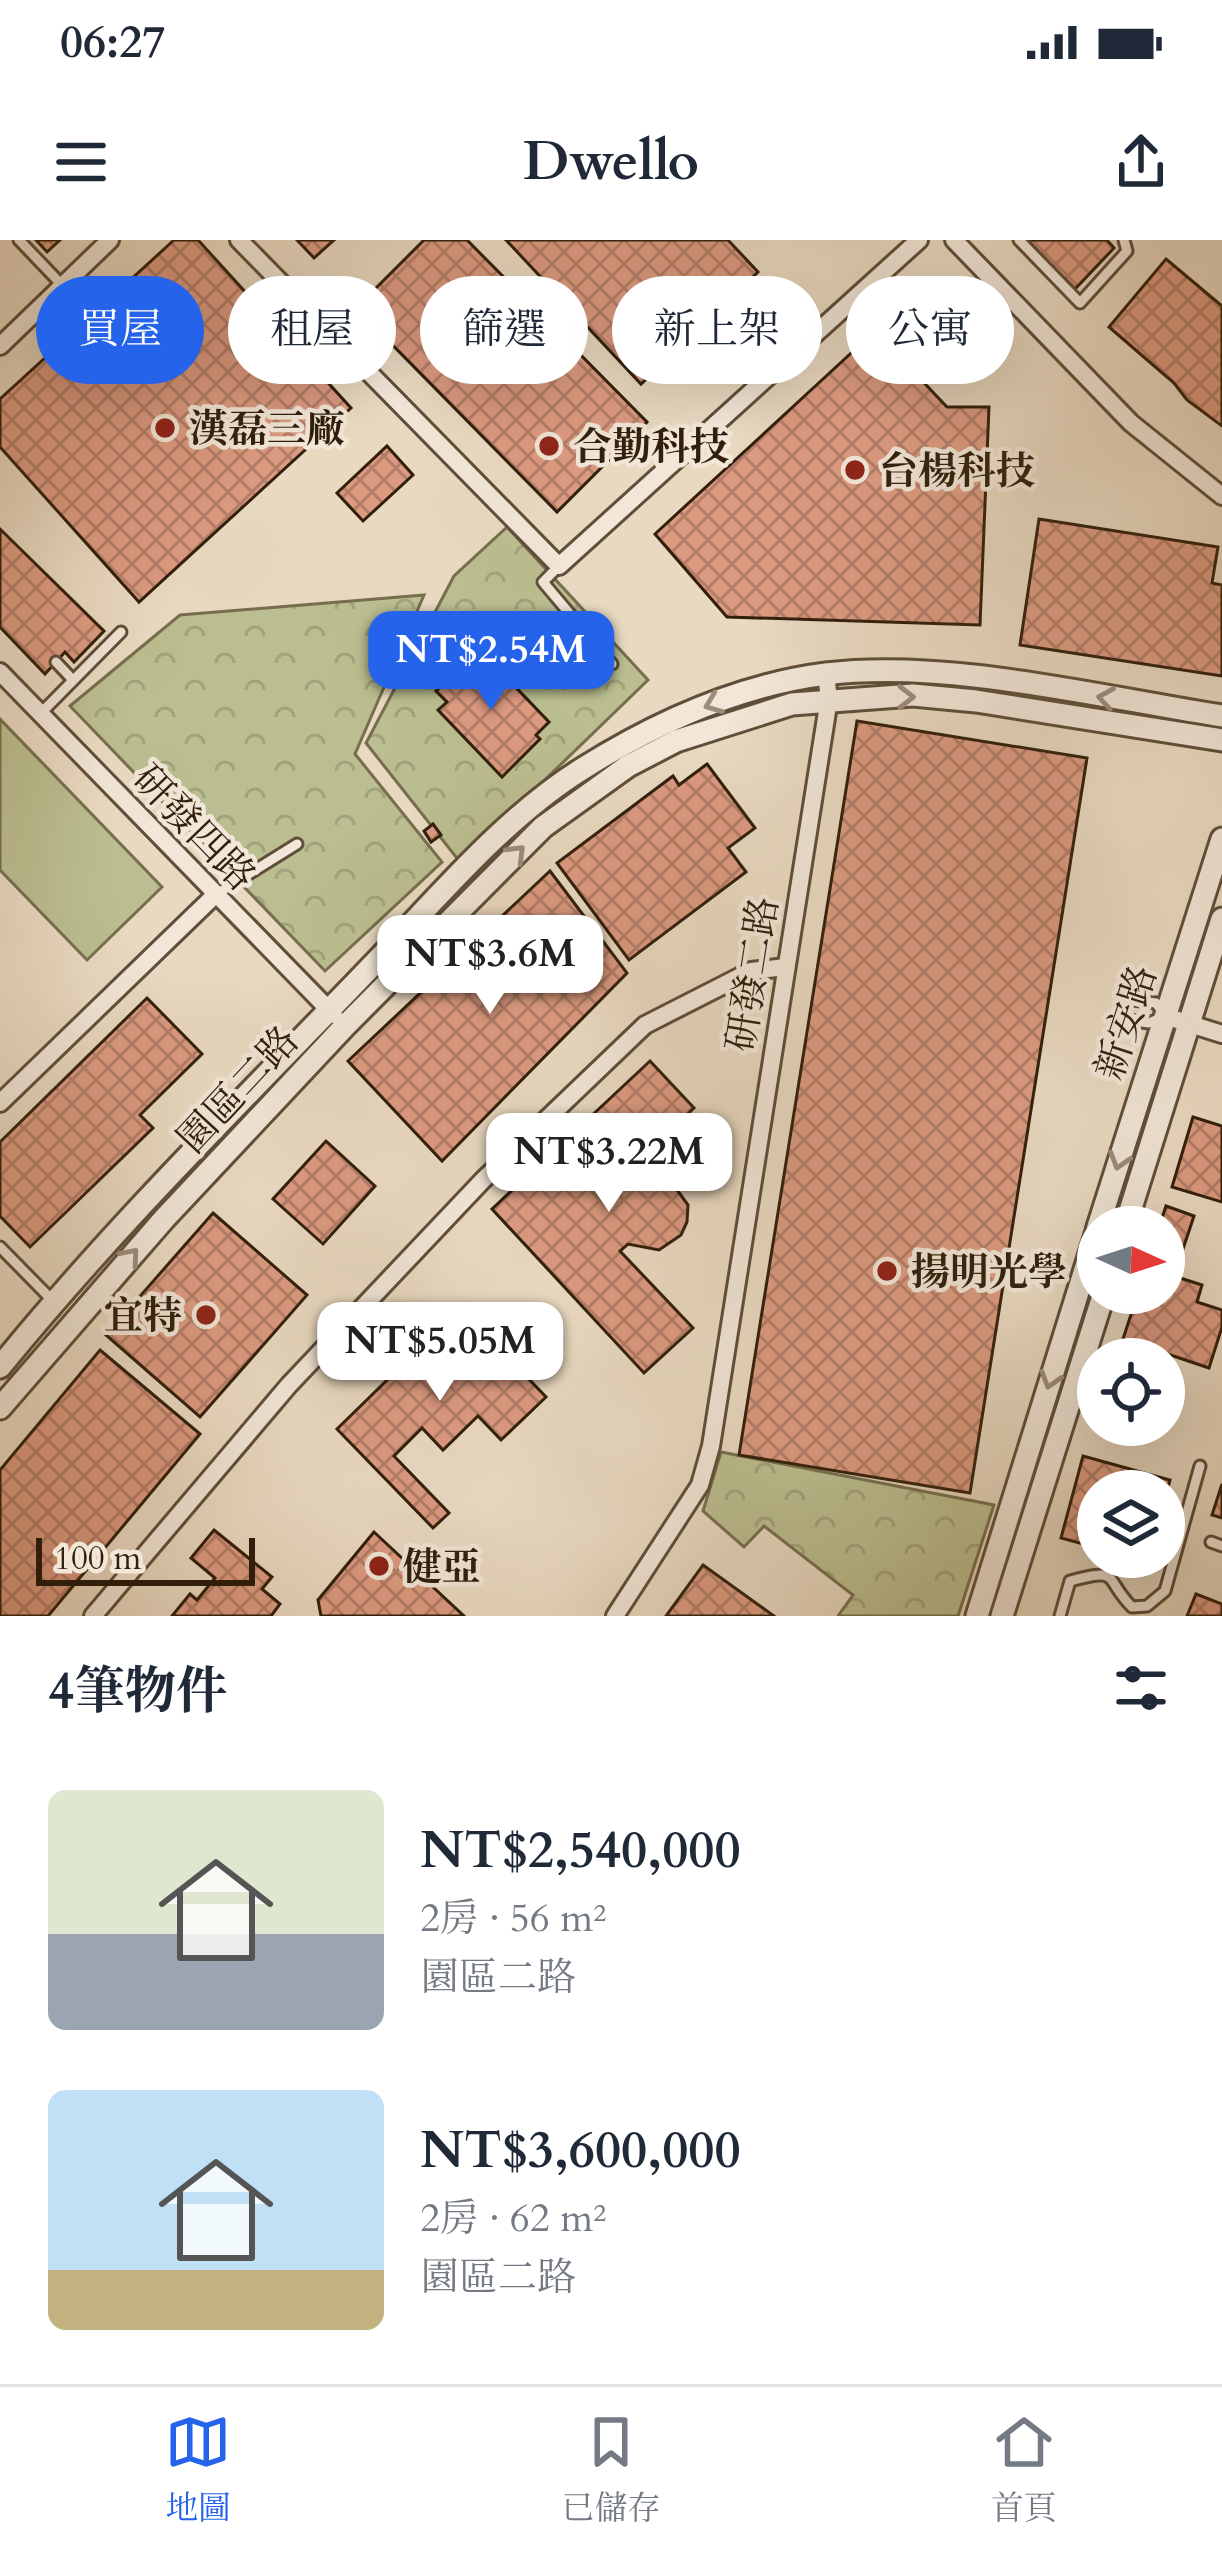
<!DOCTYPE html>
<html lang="zh-TW">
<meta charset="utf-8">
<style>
body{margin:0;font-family:Cardo,"Noto Serif TC",serif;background:#f2f2f3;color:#1f2937;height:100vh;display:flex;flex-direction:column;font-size:45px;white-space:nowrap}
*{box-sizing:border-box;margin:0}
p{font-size:39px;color:#747a83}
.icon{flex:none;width:66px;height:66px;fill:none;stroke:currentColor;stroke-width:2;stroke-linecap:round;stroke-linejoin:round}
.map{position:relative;height:1376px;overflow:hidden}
.side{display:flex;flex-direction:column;background:#fff;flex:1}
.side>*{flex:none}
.hud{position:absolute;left:36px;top:36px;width:1152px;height:108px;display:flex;gap:24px}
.needle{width:78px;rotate:93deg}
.controls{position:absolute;left:1077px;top:966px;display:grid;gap:24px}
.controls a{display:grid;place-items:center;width:108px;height:108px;border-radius:50%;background:#fff;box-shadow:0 12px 48px #0002;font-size:60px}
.scale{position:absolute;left:36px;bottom:30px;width:219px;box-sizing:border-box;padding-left:12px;border:6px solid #311f0c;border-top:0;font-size:33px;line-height:42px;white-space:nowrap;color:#311f0c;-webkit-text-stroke:9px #f1e6d7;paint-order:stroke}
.price{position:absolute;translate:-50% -102px;padding:0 27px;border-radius:24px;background:#fff;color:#222;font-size:39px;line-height:78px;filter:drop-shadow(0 3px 6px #0008)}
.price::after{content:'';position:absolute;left:50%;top:72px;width:36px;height:27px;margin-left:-18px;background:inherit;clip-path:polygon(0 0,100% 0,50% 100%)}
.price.on{background:#2563eb;color:#fff}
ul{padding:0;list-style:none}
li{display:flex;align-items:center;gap:36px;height:300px;padding:0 48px}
li span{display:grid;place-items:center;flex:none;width:336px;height:240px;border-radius:18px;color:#555}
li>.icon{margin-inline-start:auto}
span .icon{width:144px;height:144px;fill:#fffc;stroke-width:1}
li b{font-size:51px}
h2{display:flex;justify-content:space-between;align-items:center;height:144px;padding:0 48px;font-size:51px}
.tag{padding:0 42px;border-radius:54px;background:#fff;box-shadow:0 12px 48px #0002;font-size:42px;line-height:108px}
.tag.on{background:#2563eb;color:#fff}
.status{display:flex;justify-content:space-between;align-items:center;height:84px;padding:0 60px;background:#fff;direction:ltr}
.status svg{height:33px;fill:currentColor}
header{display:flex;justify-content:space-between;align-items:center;height:156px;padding:0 48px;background:#fff;font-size:54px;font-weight:600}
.dock{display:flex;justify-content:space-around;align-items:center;height:168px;border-top:3px solid #e0e1e3;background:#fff;font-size:33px;color:#747a83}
.dock a{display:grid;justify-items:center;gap:6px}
.dock .on{color:#2563eb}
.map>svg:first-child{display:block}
.forest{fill:url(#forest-crowns);stroke:#766e4e;stroke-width:3}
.pitch{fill:#bbbe90;stroke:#766e4e;stroke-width:3}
.building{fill:url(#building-cross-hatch);stroke:#311f0c;stroke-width:3}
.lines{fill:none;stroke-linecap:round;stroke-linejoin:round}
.service-casing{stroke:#5f4e39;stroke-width:15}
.minor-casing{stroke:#5f4e39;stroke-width:22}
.tertiary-casing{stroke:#5f4e39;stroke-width:27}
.service{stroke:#f1e6d7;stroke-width:9}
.minor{stroke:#f1e6d7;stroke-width:16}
.tertiary{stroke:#f1e6d7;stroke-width:21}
.oneway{stroke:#9b8c7c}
.poi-dot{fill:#8f2418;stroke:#f1e6d7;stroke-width:4.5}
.labels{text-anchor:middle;stroke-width:9;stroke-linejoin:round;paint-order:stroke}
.poi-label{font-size:39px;font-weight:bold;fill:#311f0c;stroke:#f1e6d7;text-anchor:start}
.street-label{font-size:39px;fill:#311f0c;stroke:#f1e6d7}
</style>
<div class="status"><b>06:27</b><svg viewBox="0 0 49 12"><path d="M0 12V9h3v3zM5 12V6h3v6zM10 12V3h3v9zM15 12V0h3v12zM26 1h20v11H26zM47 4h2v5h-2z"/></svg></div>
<header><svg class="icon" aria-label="menu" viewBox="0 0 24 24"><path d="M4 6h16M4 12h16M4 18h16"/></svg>Dwello<svg class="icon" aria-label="share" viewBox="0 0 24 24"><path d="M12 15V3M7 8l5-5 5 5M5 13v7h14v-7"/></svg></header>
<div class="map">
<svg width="1222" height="1376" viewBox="0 0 1222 1376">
<defs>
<pattern id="forest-crowns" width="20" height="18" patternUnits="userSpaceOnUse" patternTransform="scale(3)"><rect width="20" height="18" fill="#bbbe90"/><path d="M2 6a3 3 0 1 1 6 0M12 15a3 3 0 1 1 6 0" fill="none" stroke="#a1a37b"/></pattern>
<pattern id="building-cross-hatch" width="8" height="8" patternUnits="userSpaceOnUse" patternTransform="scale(3)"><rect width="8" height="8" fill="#dc9a80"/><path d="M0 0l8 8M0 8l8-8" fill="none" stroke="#b37d67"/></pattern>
</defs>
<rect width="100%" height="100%" fill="#e9d9c1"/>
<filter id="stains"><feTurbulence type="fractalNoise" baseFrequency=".00167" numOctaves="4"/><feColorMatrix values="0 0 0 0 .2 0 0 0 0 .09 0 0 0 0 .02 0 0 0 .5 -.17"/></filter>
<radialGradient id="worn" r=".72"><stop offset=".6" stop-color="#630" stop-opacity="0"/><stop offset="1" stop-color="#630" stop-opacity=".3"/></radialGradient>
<!-- forest -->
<g class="forest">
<path d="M507,287L648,440L460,622L366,503L454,336Z"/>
<path d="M424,355L355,514L442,622L325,731L70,466L180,375Z"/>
<path d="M721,1212L994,1265L958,1376H838L853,1355L764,1286L744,1307L703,1271Z"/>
</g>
<!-- pitch -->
<path class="pitch" d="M0,479L162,647L87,720L0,630Z"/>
<!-- building -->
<g class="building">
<path d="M36,0H60L47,12Z"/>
<path d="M174,0H198L351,168L139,362L0,207V159Z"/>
<path d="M297,0H334L314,18Z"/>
<path d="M424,0H467L647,182L557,272L356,68Z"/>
<path d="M506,0H728L758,32L641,144Z"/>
<path d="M1027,0H1107L1114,8L1075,49Z"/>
<path d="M1166,19L1222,66V186L1187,160L1174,143L1109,87Z"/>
<path d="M875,91L947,167H989L980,385L727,377L655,294Z"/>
<path d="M387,206L413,235L363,281L337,253Z"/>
<path d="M1039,279L1218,307L1212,343L1222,345V436L1020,405Z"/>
<path d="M0,289L104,391L74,422L65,412L45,434L0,387Z"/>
<path d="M479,409L549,482L536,495L540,499L502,537L438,470L447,462L436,451Z"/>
<path d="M857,481L1087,518L970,1253L739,1215Z"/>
<path d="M707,524L755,588L728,608L746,632L629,720L557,623L673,536L679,545Z"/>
<path d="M433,584L441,595L431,602L424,591Z"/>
<path d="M550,631L627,733L442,921L348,821Z"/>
<path d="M147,758L202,814L140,875L153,888L30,1007L0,976V902Z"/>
<path d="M650,821L694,868L623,934L630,940L654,933L670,940L688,965L687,982L681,995L659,1010L628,1004L620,1011L693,1088L644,1133L492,969Z"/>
<path d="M1193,877L1222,886V962L1172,947Z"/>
<path d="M326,901L375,946L323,1004L273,959Z"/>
<path d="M1166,966L1194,976L1174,1036L1202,1045L1197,1062L1222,1070V1087L1209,1128L1123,1099L1138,1053H1164V987H1159Z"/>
<path d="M213,973L307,1055L200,1177L106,1095Z"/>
<path d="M461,1068L546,1157L501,1200L478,1176L443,1210L422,1188L394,1216L449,1273L433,1288L337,1189Z"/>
<path d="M100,1110L200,1194L48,1376H0V1230Z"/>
<path d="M1083,1216L1170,1240L1164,1262V1251H1098V1308L1061,1298Z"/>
<path d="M1222,1244V1278L1212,1275Z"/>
<path d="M214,1290L272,1337L262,1349L280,1364L271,1376H172L190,1354L197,1360L215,1338L191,1318Z"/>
<path d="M374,1292L464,1376H321L318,1360Z"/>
<path d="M703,1325L774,1376H666Z"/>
<path d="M1196,1354L1222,1364V1376H1187Z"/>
</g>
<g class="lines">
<!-- service casing -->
<g class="service-casing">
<g id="service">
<path d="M19,0L62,45"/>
<path d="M1019,0L1080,63L1127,11L1124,0"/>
<path d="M559,326L543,342L612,424"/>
<path d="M56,422L73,440"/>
<path d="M40,474L121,392"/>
<path d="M215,655L297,604"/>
<path d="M1121,779L1149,783L1165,776L1156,763L1126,759"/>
<path d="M0,1007L54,1062"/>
<path d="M1211,1302L1222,1306"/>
<path d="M1060,1376L1070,1341C1122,1327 1103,1338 1132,1367L1147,1366L1165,1351L1200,1226"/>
</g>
</g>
<!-- minor casing -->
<g class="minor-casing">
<g id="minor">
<path d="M239,0L559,326L919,0"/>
<path d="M954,0L1131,183L1222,256"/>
<path d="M0,106L110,0"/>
<path d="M0,432L334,775"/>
<path d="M1165,776L1222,794"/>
<path d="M0,863L215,655"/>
<path d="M93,1376L289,1145L483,940L645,785L751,731L785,727"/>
<path d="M615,1376L700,1245L711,1206L829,459L826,434"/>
</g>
</g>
<!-- tertiary casing -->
<g class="tertiary-casing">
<g id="tertiary">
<path d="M1098,987L1222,599"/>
<path d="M1125,987L1222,679"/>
<path d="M0,1127C113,988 240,863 364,734C432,665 499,581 582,529C655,483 740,445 826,434C946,419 1101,457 1222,476"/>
<path d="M0,1168L164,979L345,786L543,587L628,526L676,501L792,464L913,455L976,461L1222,500"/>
<path d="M977,1376L1098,988"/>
<path d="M1002,1376L1104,1053"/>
</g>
</g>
<!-- service -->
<use href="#service" class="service"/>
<!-- minor -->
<use href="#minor" class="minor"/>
<!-- tertiary -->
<use href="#tertiary" class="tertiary"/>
</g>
<!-- one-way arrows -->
<defs><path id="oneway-chevron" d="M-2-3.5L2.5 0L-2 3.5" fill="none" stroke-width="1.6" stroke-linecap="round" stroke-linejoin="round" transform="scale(3)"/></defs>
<g class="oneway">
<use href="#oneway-chevron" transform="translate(906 457)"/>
<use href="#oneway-chevron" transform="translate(1106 458) rotate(-171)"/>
<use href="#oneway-chevron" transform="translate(713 464) rotate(159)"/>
<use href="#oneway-chevron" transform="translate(517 613) rotate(-45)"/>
<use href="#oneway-chevron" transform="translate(1119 921) rotate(107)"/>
<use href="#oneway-chevron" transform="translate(131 1016) rotate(-49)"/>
<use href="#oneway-chevron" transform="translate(1050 1140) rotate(107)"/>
</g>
<!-- markers -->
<g class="poi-dot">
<circle cx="165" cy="188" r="12"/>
<circle cx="549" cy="206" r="12"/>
<circle cx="855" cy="230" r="12"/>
<circle cx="887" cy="1031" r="12"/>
<circle cx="206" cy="1075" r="12"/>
<circle cx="379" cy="1326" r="12"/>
</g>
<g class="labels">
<!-- poi labels -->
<g class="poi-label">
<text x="189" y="202">漢磊三廠</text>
<text x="573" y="220">合勤科技</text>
<text x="879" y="244">台楊科技</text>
<text x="911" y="1045">揚明光學</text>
<text x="182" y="1089" text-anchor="end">宜特</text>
<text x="403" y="1340">健亞</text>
</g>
<!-- street labels -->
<g class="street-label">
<text transform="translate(195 587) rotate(46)" y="14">研發四路</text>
<text transform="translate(751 734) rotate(-81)" y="14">研發二路</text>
<text transform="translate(1125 782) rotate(-72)" y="14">新安路</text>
<text transform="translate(237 849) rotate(-47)" y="14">園區二路</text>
</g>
</g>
<rect width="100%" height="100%" filter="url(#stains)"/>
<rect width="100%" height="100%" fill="url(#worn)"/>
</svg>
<div class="controls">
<a><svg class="needle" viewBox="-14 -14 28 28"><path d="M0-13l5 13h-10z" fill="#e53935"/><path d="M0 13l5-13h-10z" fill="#747a83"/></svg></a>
<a><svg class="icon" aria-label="locate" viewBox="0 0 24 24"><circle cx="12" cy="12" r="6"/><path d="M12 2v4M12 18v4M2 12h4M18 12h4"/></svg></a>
<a><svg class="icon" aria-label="layers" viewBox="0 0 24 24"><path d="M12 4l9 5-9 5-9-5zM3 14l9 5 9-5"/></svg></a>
</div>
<div class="scale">100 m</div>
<b class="price on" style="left:491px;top:473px">NT$2.54M</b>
<b class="price" style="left:490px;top:777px">NT$3.6M</b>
<b class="price" style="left:609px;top:975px">NT$3.22M</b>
<b class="price" style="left:440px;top:1164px">NT$5.05M</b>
<div class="hud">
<a class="tag on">買屋</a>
<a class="tag">租屋</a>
<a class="tag">篩選</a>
<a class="tag">新上架</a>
<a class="tag">公寓</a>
</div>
</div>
<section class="side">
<h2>4筆物件<svg class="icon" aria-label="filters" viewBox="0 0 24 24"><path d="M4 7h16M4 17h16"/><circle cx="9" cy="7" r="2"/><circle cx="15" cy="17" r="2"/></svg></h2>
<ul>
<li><span style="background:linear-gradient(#dfe7d0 60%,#9aa5b1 0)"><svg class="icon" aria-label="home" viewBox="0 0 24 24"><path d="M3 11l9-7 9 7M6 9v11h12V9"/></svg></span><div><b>NT$2,540,000</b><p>2房 · 56 m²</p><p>園區二路</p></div></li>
<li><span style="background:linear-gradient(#bfe0f5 75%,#c2b280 0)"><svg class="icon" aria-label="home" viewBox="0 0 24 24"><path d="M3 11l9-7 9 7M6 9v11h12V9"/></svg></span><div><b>NT$3,600,000</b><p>2房 · 62 m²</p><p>園區二路</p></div></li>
</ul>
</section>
<nav class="dock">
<a class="on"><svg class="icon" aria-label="map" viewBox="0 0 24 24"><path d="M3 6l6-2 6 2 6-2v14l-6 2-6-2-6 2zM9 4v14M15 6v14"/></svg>地圖</a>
<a><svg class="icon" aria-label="saved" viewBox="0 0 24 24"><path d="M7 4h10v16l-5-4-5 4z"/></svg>已儲存</a>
<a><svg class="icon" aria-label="home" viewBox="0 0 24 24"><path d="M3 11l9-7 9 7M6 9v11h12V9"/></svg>首頁</a>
</nav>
